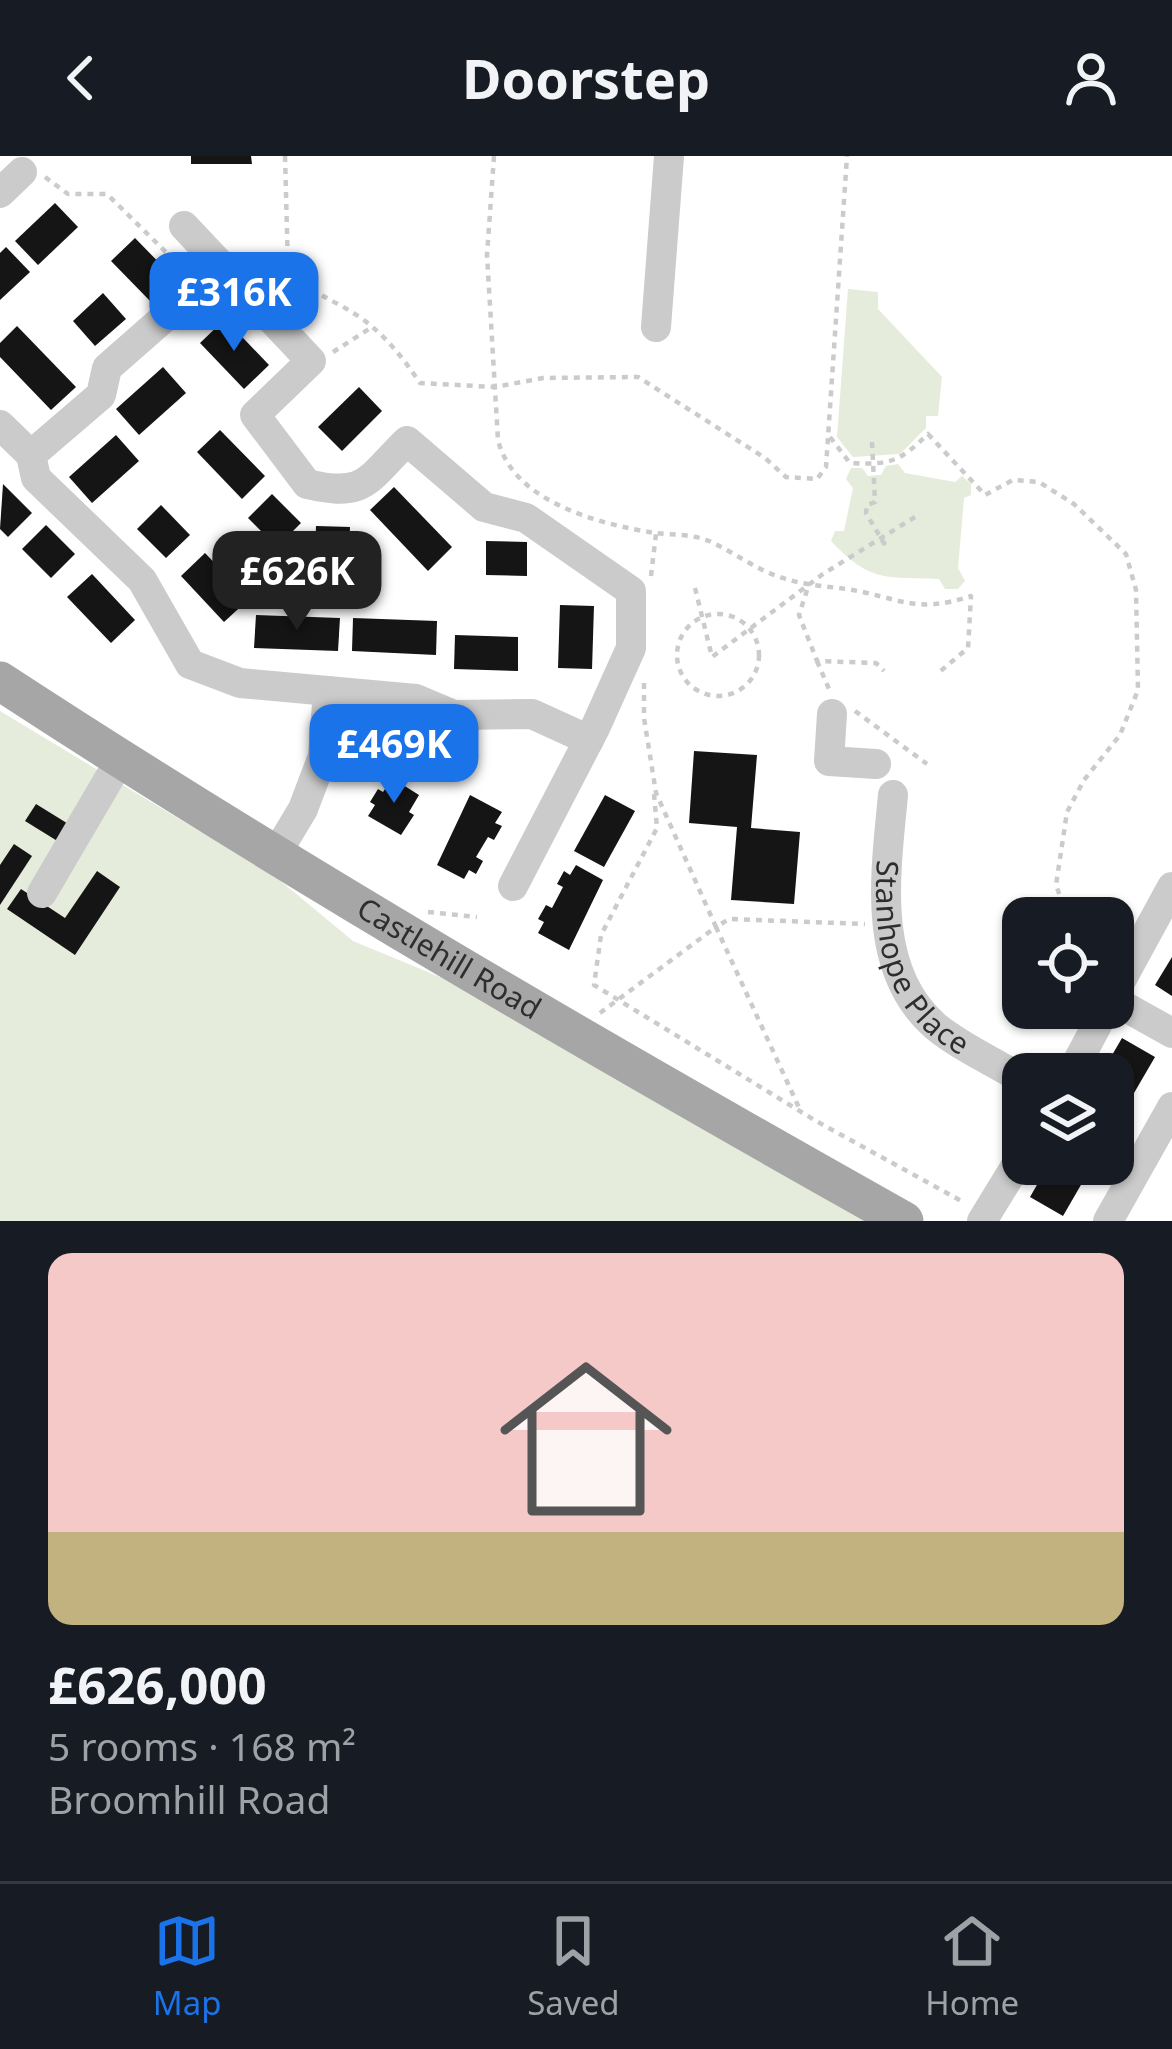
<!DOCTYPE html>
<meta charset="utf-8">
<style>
body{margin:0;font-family:"Noto Sans",sans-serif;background:#20242c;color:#f1f3f6;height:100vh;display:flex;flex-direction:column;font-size:45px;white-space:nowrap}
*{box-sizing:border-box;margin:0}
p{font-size:39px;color:#9ea1a6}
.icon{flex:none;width:66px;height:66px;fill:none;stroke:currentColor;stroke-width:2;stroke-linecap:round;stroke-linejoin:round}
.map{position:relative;height:1065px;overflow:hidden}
.details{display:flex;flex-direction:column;background:#171b24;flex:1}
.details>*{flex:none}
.tools{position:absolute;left:1002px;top:741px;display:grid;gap:24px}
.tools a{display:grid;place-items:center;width:132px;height:132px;border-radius:24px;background:#171b24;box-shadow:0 3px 9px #0004;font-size:60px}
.price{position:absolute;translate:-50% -102px;padding:0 27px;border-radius:24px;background:#1a73e8;color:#fff;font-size:39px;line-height:78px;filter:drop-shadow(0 3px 6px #0008)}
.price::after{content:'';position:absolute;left:50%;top:72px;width:36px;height:27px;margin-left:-18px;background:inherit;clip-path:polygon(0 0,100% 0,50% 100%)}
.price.selected{background:#222;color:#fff}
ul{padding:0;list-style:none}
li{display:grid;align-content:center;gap:24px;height:636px;padding:0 48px}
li+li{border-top:3px solid #363941}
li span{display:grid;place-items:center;height:372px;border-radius:24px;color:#555}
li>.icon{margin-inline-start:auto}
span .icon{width:216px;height:216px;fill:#fffc;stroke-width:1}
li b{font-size:51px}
header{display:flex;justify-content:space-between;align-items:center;height:156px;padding:0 48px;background:#171b24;font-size:54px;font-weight:700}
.dock{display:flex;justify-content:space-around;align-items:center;height:168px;border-top:3px solid #363941;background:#171b24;font-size:33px;color:#9ea1a6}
.dock a{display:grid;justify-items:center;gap:6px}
.dock .selected{color:#1a73e8}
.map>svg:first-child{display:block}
.green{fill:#e5ecdb}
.building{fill:#151515}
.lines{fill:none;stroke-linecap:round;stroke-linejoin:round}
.path{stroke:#cbcbcb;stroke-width:4.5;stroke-dasharray:6 6;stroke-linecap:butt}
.minor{stroke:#cbcbcb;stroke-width:30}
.major{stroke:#a6a6a6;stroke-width:39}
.labels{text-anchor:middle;stroke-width:12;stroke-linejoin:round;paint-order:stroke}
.street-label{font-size:30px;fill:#2e2e2e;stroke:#fff}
</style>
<header><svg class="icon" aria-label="back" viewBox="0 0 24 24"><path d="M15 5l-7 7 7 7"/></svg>Doorstep<svg class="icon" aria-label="person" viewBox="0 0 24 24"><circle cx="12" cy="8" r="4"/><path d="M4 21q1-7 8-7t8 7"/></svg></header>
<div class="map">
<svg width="1172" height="1065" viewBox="0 0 1172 1065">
<rect width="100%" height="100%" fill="#fff"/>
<!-- green -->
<g class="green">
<path d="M848,133L878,136V153L942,221L938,260H926V272L900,298L853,301L837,281Z"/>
<path d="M898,308L905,317L955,326L962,320L971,328V339L964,342L958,412L965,425L958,433H945L939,423C883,421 870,426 831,385L835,375H844L853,332L846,323L851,312H862L868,320L881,319L886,310Z"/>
<path d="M0,555L277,722L353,785L469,833L878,1065H0Z"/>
</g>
<!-- building -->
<g class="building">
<path d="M191,0H251L252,8H191Z"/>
<path d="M55,47L78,71L38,109L15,85Z"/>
<path d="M135,82L174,122L151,146L111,105Z"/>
<path d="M6,91L30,116L0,144V97Z"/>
<path d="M103,137L126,163L95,190L73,165Z"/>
<path d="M225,163L269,209L244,233L200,187Z"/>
<path d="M17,170L76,231L51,254L0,201V187Z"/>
<path d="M163,211L186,237L139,279L116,253Z"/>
<path d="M359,231L382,255L342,295L318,271Z"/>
<path d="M220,274L265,320L242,343L197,296Z"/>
<path d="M116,279L139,305L92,347L69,321Z"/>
<path d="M3,328L32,357L8,381L0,373Z"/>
<path d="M394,331L452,391L428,415L370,354Z"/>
<path d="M272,338L301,367L277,391L248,362Z"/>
<path d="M161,349L190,379L166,402L137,373Z"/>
<path d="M46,369L75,398L51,422L22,393Z"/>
<path d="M316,370L350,371L349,399L315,398Z"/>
<path d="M486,385L527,386V420L486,419Z"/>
<path d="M205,397L249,443L224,466L181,420Z"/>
<path d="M92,418L135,464L111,487L67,441Z"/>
<path d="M560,449L594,450L592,513L558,512Z"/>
<path d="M256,459L340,462L338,495L254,492Z"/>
<path d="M353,462L437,465L436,499L352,495Z"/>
<path d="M455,479L518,481V515L454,513Z"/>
<path d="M694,595L757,599L751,672L800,676L794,748L731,744L737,671L689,667Z"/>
<path d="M392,622L419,639L409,656L414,659L401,679L368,660L375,649L370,646L378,633L383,636Z"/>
<path d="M470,639L502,656L495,667L502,670L494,684L488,681L476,701L483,705L476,718L469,714L464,723L437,709Z"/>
<path d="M605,639L635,655L604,711L574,695Z"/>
<path d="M36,648L70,669L59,686L25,665Z"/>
<path d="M14,688L32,700L0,749V709Z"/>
<path d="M576,709L603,724L569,794L538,777L544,766L538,763L546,749L552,752L563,731L557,728L564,715L570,719Z"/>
<path d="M97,715L120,731L75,799L7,753L21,733L65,762Z"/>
<path d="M1172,801V840L1155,829Z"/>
<path d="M1122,882L1155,901L1113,973V918H1101Z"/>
<path d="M1049,1008H1093L1063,1060L1030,1041Z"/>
</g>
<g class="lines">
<!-- path -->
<g class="path">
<path d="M285,0L288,112C313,140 332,142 361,162C386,180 403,202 420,227L495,231L543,222L638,221L765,302L786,321L817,323L826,311L847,0"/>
<path d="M494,0L487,99L498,284C513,346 599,368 655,377C671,379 693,378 709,385C734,396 756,414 783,422C803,429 825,430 846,433C899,441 914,459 971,440L968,492L937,518"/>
<path d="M45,21L68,38H107L183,113"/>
<path d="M333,196L372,171"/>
<path d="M830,281L850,307C891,309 899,306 928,278L985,339L1013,324L1039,326L1074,348L1126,398L1136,434L1138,534L1120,579L1084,624L1067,656L1056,729L1068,762"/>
<path d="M872,286L875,346L867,349L866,357L888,394"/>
<path d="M651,420L656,378"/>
<path d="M695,432L712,501L823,418L915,361"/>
<path d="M807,434L799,459L817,505L876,507L884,515"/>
<circle cx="718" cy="499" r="41"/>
<path d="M817,505L829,533"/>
<path d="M644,527V562L656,637L716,771L729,763L865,768"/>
<path d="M855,555L927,608"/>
<path d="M654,638L657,672L601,779L594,829L816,965L965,1047"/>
<path d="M428,756L477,761"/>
<path d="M600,857L716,771L801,956"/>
</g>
<!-- minor -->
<g class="minor">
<path d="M0,37L22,16"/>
<path d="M184,70L311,205L255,259L307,328C366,342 367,324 407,285L484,351L526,362L631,435V492L595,572L513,730"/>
<path d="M222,111L107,212L101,239L31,299L36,322L142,424L190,508L240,527L416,543L454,559L532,558L589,584"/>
<path d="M656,171L669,0"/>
<path d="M0,269L31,299"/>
<path d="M832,558L829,605L876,608"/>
<path id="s1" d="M893,639C886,715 870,813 935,870C960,891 995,906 1023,924"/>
<path d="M276,698L303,653L323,600L328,535"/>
<path d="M42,737L120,604"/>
<path d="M1113,839L1172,731"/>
<path d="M1113,844L1172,877"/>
<path d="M1071,918L1106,852"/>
<path d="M982,1065L1023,998"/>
<path d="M1108,1065L1172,951"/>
</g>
<!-- major -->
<path class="major" id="s2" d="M0,525C294,717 598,893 904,1065"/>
</g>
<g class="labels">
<!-- street labels -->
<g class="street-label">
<text dy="10" stroke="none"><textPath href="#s1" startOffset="174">Stanhope Place</textPath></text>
<text dy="10" stroke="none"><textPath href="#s2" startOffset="528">Castlehill Road</textPath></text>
</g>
</g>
</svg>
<div class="tools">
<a><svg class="icon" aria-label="locate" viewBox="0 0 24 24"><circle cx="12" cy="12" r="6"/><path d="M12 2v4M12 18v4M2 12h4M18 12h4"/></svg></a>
<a><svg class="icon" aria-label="layers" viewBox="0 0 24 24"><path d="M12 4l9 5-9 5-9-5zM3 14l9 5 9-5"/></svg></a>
</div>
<b class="price" style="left:234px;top:198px">£316K</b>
<b class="price selected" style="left:297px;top:477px">£626K</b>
<b class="price" style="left:394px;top:650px">£469K</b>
</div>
<section class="details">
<ul>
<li><span style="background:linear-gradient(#f6c9c9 75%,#c2b280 0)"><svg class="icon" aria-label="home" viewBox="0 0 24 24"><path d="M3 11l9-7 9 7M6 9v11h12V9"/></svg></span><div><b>£626,000</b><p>5 rooms · 168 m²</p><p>Broomhill Road</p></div></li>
</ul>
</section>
<nav class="dock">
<a class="selected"><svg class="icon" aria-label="map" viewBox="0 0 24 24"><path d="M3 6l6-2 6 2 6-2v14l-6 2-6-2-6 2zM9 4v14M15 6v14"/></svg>Map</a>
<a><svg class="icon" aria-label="saved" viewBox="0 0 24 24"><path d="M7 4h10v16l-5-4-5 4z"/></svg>Saved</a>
<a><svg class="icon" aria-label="home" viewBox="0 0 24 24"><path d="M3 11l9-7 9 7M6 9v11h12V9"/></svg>Home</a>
</nav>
